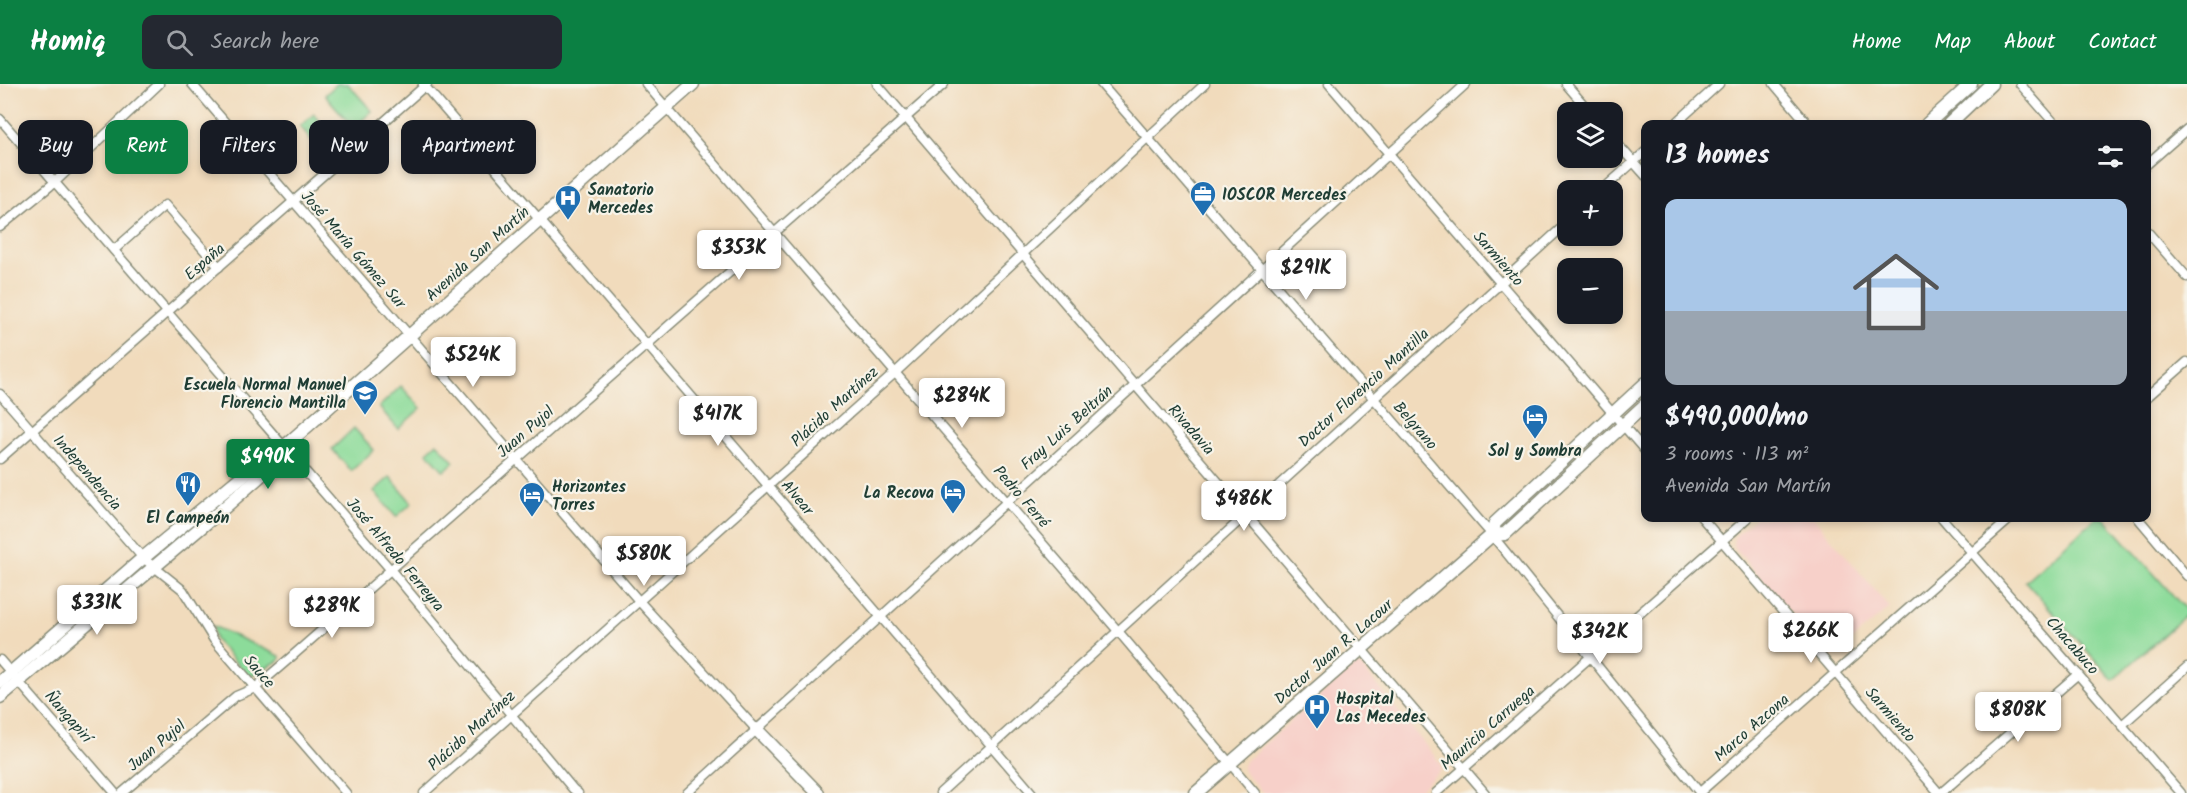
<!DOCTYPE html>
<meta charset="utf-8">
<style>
body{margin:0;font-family:Kalam,sans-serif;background:#242831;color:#f1f3f6;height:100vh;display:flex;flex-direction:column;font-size:22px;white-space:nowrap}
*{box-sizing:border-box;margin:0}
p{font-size:20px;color:#9ea1a6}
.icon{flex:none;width:33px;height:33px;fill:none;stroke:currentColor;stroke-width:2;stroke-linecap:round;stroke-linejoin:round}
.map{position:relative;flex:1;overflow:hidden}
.sheet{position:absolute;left:1641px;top:36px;width:510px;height:402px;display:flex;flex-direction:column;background:#171b24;border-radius:12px;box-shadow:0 3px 9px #0003}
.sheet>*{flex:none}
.top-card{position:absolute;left:18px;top:36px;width:570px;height:54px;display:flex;gap:12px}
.fabs{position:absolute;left:1557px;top:18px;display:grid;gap:12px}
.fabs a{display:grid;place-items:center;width:66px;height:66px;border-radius:12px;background:#171b24;box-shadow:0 3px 9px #0003;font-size:30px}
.price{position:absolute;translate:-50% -51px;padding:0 14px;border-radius:6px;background:#fff;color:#222;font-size:20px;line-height:39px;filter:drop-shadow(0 2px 3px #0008)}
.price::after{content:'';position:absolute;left:50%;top:36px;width:18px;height:14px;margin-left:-9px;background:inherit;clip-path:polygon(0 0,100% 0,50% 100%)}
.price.active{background:#0b8043;color:#fff}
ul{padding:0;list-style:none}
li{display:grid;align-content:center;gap:12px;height:318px;padding:0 24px}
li+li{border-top:2px solid #363941}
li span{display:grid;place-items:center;height:186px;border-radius:12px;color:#555}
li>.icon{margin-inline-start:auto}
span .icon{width:108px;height:108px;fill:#fffc;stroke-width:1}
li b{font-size:26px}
h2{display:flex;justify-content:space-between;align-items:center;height:72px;padding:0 24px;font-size:26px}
.tag{padding:0 21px;border-radius:12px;background:#171b24;box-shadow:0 3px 9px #0003;font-size:21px;line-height:54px}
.tag.active{background:#0b8043;color:#fff}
header{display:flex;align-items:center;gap:36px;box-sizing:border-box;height:84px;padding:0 30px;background:#0b8043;color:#fff}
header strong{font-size:28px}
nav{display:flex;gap:33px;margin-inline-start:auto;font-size:21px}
.search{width:420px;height:54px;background:#242831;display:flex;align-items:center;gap:15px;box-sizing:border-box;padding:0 21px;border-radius:12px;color:#9ea1a6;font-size:22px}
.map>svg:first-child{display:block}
.built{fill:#f7d0c9}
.green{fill:#8cdb9a;stroke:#568c67;stroke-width:1.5}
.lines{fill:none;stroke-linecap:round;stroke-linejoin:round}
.street-casing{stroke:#888c78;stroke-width:11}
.secondary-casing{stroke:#888c78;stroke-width:15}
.street{stroke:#fff;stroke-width:8}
.secondary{stroke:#fff;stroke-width:12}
.labels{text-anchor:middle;stroke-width:4.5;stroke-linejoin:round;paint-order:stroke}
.poi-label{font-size:16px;font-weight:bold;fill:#1f3d34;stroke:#f7f3e8;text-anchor:start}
.street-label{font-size:16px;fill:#1f3d34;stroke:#f7f3e8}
</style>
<header>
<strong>Homiq</strong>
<div class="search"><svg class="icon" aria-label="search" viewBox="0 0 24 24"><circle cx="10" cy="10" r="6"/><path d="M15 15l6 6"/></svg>Search here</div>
<nav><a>Home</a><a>Map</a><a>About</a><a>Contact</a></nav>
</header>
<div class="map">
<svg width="2187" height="709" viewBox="0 0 2187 709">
<rect width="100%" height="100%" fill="#f7f3e8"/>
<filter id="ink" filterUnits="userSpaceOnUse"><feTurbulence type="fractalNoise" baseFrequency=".0167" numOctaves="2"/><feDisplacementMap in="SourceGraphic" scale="12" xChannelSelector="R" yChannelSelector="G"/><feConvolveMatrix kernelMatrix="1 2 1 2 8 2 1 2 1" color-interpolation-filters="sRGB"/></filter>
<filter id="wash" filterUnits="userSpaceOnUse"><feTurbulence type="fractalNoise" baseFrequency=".008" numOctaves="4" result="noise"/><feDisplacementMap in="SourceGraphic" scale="24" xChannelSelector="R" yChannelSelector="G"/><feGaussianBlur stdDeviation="1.35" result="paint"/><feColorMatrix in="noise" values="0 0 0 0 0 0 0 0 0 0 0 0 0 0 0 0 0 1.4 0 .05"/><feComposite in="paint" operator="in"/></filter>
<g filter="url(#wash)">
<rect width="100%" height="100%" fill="#f1dbbc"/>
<!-- built -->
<g class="built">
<path d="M1755,434H1814L1890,524L1830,574L1733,462L1734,453Z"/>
<path d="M1356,581L1362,583L1441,680V686L1416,709H1263L1242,685L1245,677Z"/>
</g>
<!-- green -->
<g class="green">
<path d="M337,0H348L372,27L354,44L325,11Z"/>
<path d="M314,30L337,58L323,70L300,42Z"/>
<path d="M401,302L421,324L398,345L379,323Z"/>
<path d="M354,344L374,366L351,387L332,365Z"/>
<path d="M437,359L454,378L444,387L427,368Z"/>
<path d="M390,393L412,419L396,433L374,407Z"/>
<path d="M2096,434H2104L2187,527V530L2113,596L2025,497Z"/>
<path d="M213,542L280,572V576L249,593L215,556Z"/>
</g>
</g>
<g filter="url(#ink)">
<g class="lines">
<!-- street casing -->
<g class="street-casing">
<g id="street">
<path d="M192,0L639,517L756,645"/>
<path d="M423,0L1032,709"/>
<path d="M646,0L1118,547L1255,709"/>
<path d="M877,0L1485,709"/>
<path d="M1101,0L1492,451L1700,709"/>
<path d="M1329,0L1646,368"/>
<path d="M1566,0L1590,28"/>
<path d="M1774,0L1808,40"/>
<path d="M2020,0L2055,40"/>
<path d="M0,35L390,485L573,705L578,709"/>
<path d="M1675,40L1719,0"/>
<path d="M1612,54L1646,92"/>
<path d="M2146,81L2187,45"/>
<path d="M1602,106L1646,67"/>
<path d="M0,143L55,98L159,0"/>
<path d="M2146,146L2187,193"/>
<path d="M114,166L165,121L219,183"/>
<path d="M0,310L143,474L183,506L214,556L346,709"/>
<path d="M2146,314L2187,278"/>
<path d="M0,375L427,0"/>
<path d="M1702,434L1939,709"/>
<path d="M1942,434L2181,709"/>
<path d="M2138,434L2187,492"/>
<path d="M0,576L115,709"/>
<path d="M2122,641L2187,583"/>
<path d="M122,709L236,612L255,604L290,574L944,0"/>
<path d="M424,709L896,288L1205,0"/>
<path d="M687,709L1466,0"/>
<path d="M940,709L1568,138"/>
<path d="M1436,709L1748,434"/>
<path d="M1699,709L2011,434"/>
<path d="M1941,709L2078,590"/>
</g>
</g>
<!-- secondary casing -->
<g class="secondary-casing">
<g id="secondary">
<path d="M1927,40L1971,0"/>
<path d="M1949,40L1991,0"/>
<path d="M1492,451L1495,439L1646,299"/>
<path d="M1492,451L1505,450L1646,320"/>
<path d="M0,598L143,474L258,379L284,363L693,0"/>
<path d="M0,613L224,424L267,386L281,367"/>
<path d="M756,645L818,709"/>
<path d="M1196,709L1492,451"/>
</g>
</g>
<!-- street -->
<use href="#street" class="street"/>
<!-- secondary -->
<use href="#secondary" class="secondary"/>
</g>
</g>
<!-- icons -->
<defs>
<g id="office-pin" transform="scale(1.35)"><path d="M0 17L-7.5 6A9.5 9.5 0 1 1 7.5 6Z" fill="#1f6fb2" stroke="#f7f3e8"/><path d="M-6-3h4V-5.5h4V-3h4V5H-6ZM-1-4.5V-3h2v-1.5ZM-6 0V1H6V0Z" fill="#fff"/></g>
<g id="hospital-pin" transform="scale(1.35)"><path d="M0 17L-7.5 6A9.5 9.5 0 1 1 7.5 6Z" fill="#1f6fb2" stroke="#f7f3e8"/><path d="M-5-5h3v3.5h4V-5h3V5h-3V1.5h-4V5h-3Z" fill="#fff"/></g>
<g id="school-pin" transform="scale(1.35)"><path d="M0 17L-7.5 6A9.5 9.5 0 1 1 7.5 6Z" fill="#1f6fb2" stroke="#f7f3e8"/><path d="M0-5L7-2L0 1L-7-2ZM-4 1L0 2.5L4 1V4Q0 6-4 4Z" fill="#fff"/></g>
<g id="hotel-pin" transform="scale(1.35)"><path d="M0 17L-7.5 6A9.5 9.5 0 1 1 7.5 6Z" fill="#1f6fb2" stroke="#f7f3e8"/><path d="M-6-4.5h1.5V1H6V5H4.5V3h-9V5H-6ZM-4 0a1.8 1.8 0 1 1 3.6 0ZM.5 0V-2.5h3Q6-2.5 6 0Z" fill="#fff"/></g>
<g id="restaurant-pin" transform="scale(1.35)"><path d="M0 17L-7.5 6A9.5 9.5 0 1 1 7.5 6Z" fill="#1f6fb2" stroke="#f7f3e8"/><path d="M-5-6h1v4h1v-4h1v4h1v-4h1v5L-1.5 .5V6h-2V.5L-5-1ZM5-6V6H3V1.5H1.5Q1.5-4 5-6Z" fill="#fff"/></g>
</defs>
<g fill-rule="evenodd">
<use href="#office-pin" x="1203" y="110"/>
<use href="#hospital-pin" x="568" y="114"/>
<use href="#school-pin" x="365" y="309"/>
<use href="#hotel-pin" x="1535" y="333"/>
<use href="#restaurant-pin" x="188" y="400"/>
<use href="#hotel-pin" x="953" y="408"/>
<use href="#hotel-pin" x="532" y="411"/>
<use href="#hospital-pin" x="1317" y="623"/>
</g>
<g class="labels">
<!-- poi labels -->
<g class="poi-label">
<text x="588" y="111">Sanatorio<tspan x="588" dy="18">Mercedes</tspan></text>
<text x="1222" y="116">IOSCOR Mercedes</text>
<text x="346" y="306" text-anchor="end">Escuela Normal Manuel<tspan x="346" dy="18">Florencio Mantilla</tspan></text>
<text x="1535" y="372" text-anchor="middle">Sol y Sombra</text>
<text x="552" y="408">Horizontes<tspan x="552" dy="18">Torres</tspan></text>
<text x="934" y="414" text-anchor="end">La Recova</text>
<text x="188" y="439" text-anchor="middle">El Campeón</text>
<text x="1336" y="620">Hospital<tspan x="1336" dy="18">Las Mecedes</tspan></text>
</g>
<!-- street labels -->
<g class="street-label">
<text transform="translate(354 165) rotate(49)" y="6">José María Gómez Sur</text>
<text transform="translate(477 169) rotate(-42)" y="6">Avenida San Martín</text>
<text transform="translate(1499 174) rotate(49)" y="6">Sarmiento</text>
<text transform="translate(204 177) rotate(-41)" y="6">España</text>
<text transform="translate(1363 303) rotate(-42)" y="6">Doctor Florencio Mantilla</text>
<text transform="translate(834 322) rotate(-42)" y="6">Plácido Martínez</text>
<text transform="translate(1416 341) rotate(49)" y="6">Belgrano</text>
<text transform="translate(1066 343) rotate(-42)" y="6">Fray Luis Beltrán</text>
<text transform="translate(1192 345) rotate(49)" y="6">Rivadavia</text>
<text transform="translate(525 347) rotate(-41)" y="6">Juan Pujol</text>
<text transform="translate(88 388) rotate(49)" y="6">Independencia</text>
<text transform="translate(1022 412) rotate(49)" y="6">Pedro Ferré</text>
<text transform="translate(798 413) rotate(50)" y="6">Alvear</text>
<text transform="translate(396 470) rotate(50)" y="6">José Alfredo Ferreyra</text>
<text transform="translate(2073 561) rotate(49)" y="6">Chacabuco</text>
<text transform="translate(1333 567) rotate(-41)" y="6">Doctor Juan R. Lacour</text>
<text transform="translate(260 587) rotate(49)" y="6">Sauce</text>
<text transform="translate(1891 630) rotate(49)" y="6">Sarmiento</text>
<text transform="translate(69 632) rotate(49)" y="6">Ñangapirí</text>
<text transform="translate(1487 643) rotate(-41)" y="6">Mauricio Carruega</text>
<text transform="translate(1751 643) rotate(-41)" y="6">Marco Azcona</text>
<text transform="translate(471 646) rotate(-42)" y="6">Plácido Martínez</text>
<text transform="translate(156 661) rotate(-40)" y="6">Juan Pujol</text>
</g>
</g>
</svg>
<div class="fabs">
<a><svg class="icon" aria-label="layers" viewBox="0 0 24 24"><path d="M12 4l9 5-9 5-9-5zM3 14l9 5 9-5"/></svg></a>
<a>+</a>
<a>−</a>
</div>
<b class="price" style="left:739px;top:197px">$353K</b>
<b class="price" style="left:1306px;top:217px">$291K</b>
<b class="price" style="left:473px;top:304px">$524K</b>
<b class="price" style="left:962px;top:345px">$284K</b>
<b class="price" style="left:718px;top:363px">$417K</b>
<b class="price active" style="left:268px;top:406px">$490K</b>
<b class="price" style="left:1244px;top:448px">$486K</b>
<b class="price" style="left:644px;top:503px">$580K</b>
<b class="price" style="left:97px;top:552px">$331K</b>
<b class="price" style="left:332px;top:555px">$289K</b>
<b class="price" style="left:1811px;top:580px">$266K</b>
<b class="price" style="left:1600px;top:581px">$342K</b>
<b class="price" style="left:2018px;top:659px">$808K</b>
<div class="top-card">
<a class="tag">Buy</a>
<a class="tag active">Rent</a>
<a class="tag">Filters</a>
<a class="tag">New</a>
<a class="tag">Apartment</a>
</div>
<section class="sheet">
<h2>13 homes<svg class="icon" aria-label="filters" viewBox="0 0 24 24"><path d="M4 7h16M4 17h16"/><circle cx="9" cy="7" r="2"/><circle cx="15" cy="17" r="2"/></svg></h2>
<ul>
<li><span style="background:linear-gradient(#a9c7e8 60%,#9aa5b1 0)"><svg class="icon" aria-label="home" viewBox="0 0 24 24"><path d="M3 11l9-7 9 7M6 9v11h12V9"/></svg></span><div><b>$490,000/mo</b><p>3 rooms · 113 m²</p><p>Avenida San Martín</p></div></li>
</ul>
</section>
</div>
